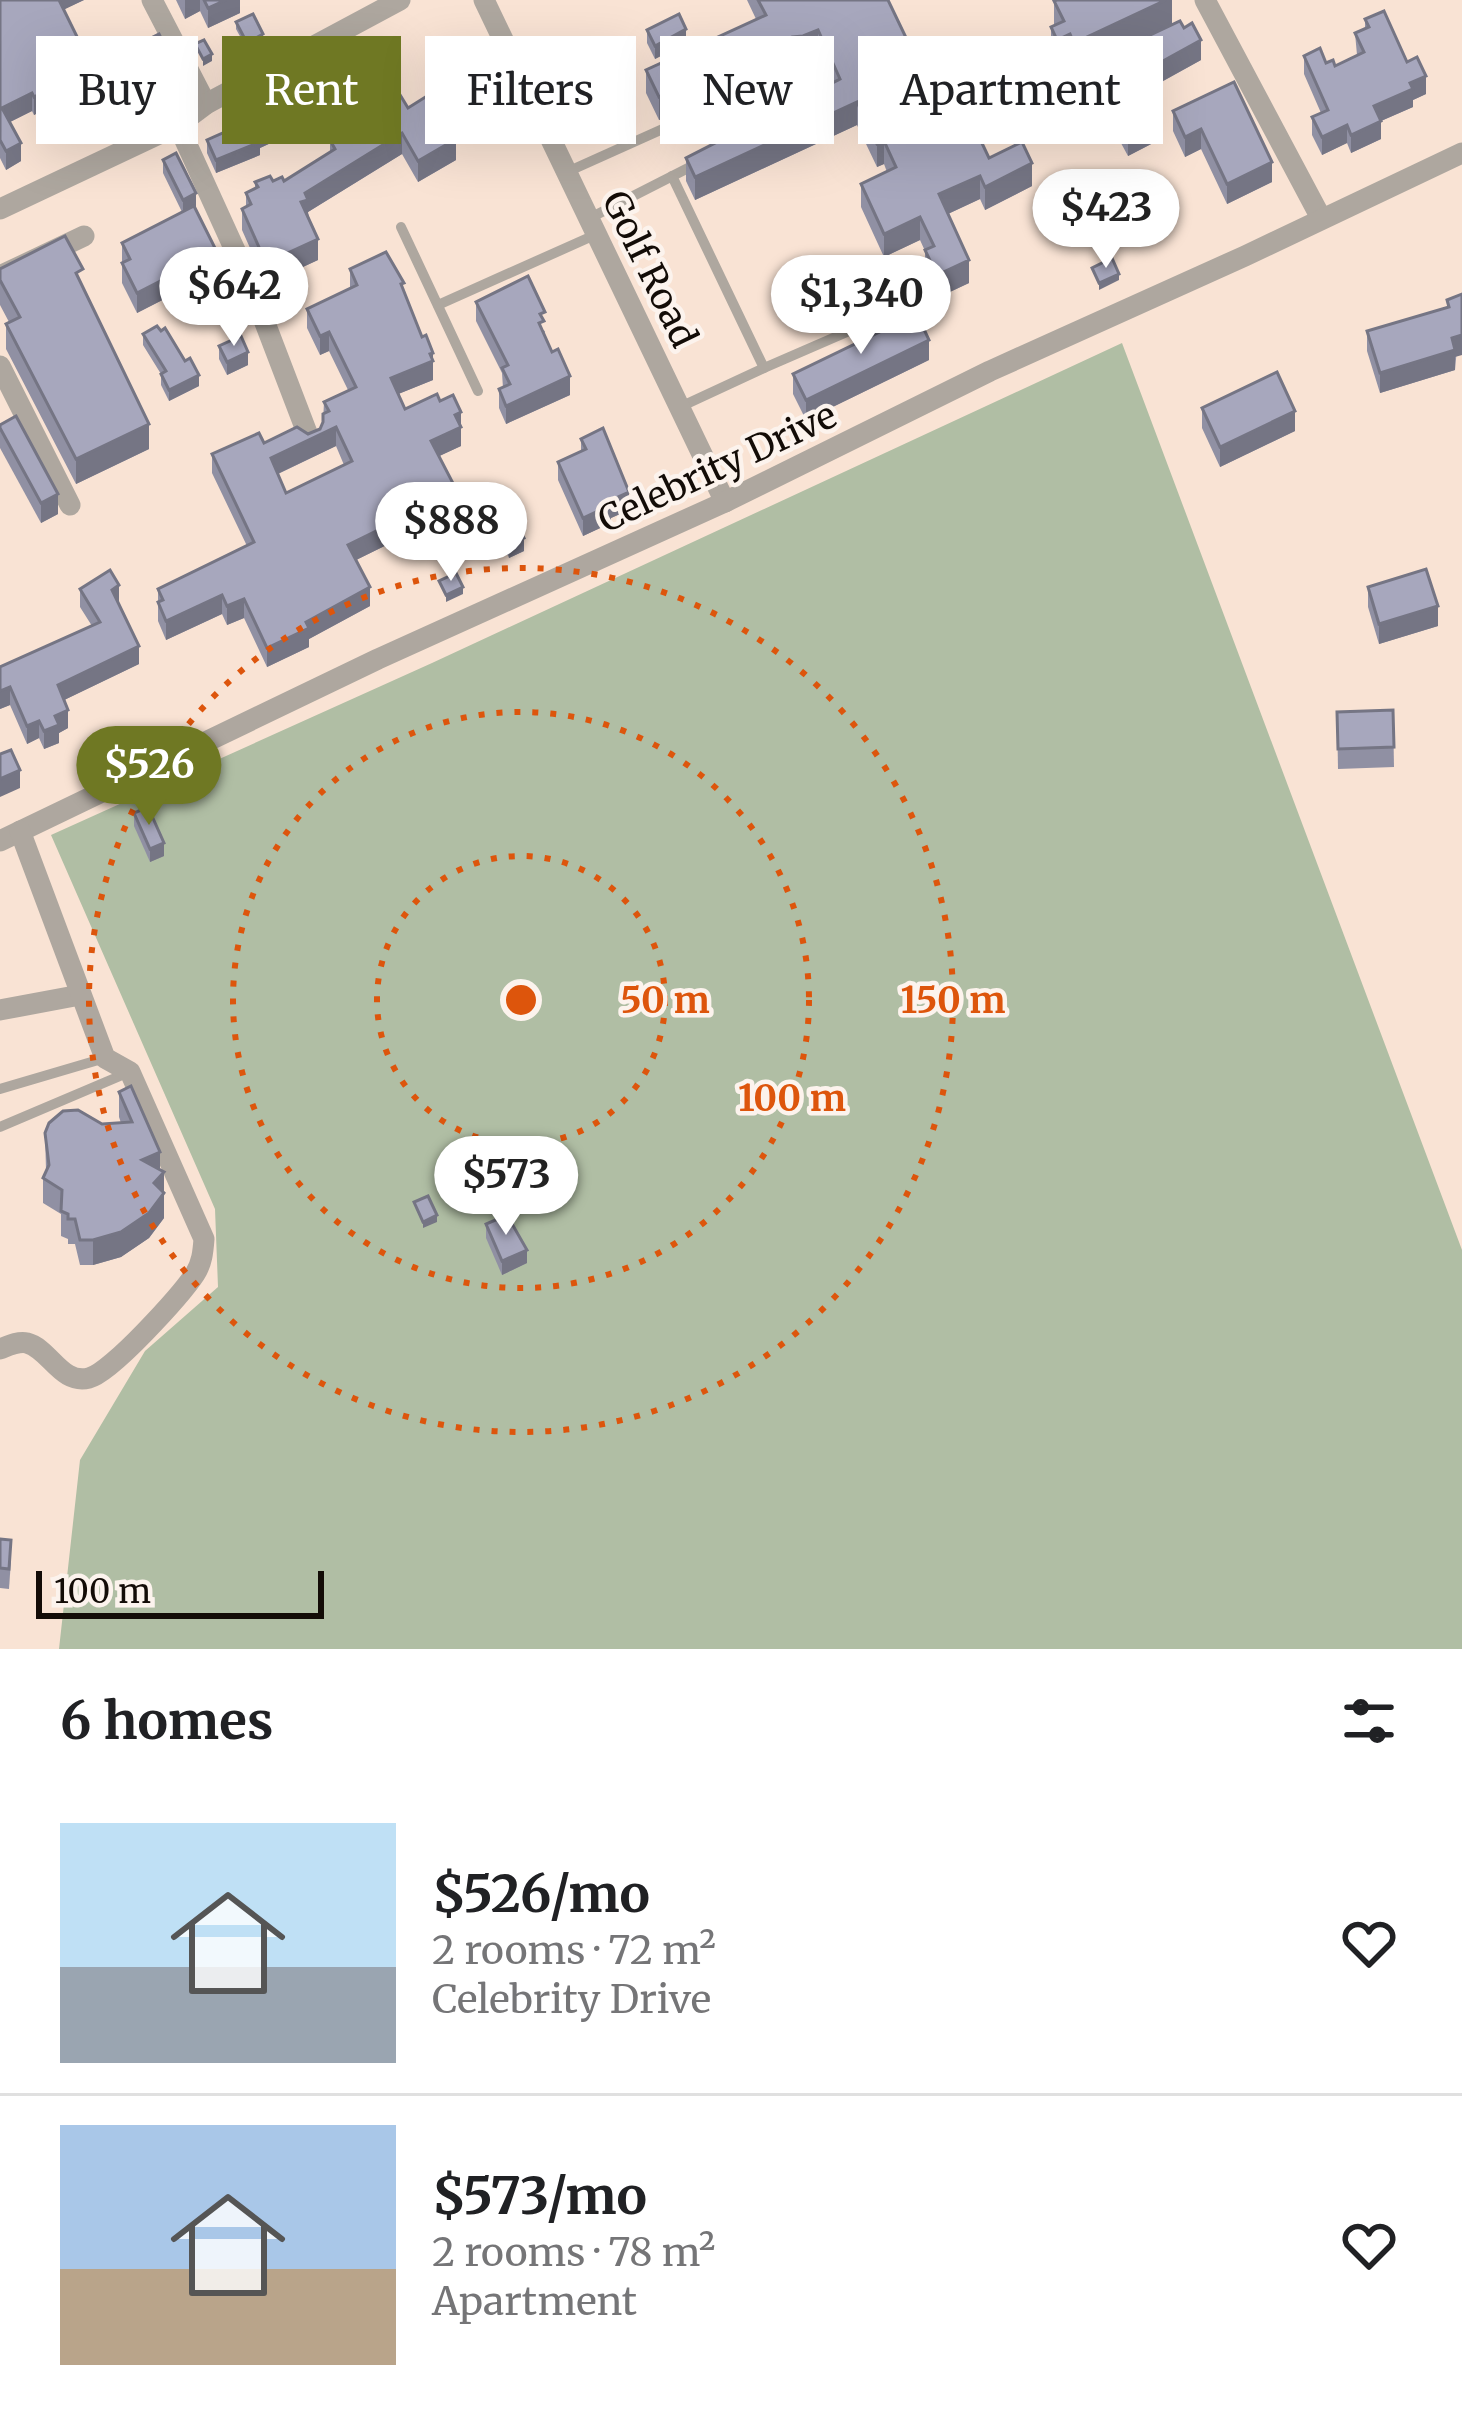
<!DOCTYPE html>
<meta charset="utf-8">
<style>
body{margin:0;font-family:Merriweather,serif;background:#f2f2f2;color:#202124;height:100vh;display:flex;flex-direction:column;font-size:45px;white-space:nowrap}
*{box-sizing:border-box;margin:0}
p{font-size:39px;color:#757577}
.icon{flex:none;width:66px;height:66px;fill:none;stroke:currentColor;stroke-width:2;stroke-linecap:round;stroke-linejoin:round}
.map{position:relative;height:1649px;overflow:hidden}
.panel{display:flex;flex-direction:column;background:#fff;flex:1}
.panel>*{flex:none}
.guide{position:absolute;left:36px;top:36px;width:1392px;height:108px;display:flex;gap:24px}
.scale{position:absolute;left:36px;bottom:30px;width:288px;box-sizing:border-box;padding-left:12px;border:6px solid #130c07;border-top:0;font-size:33px;line-height:42px;white-space:nowrap;color:#130c07;-webkit-text-stroke:9px #fcf3ed;paint-order:stroke}
.price{position:absolute;translate:-50% -102px;padding:0 27px;border-radius:42px;background:#fff;color:#222;font-size:39px;line-height:78px;filter:drop-shadow(0 3px 6px #0008)}
.price::after{content:'';position:absolute;left:50%;top:72px;width:36px;height:27px;margin-left:-18px;background:inherit;clip-path:polygon(0 0,100% 0,50% 100%)}
.price.selected{background:#6f7823;color:#fff}
ul{padding:0;list-style:none}
li{display:flex;align-items:center;gap:36px;height:300px;padding:0 60px}
li+li{border-top:3px solid #e0e0e0}
li span{display:grid;place-items:center;flex:none;width:336px;height:240px;border-radius:0px;color:#555}
li>.icon{margin-inline-start:auto}
span .icon{width:144px;height:144px;fill:#fffc;stroke-width:1}
li b{font-size:51px}
h2{display:flex;justify-content:space-between;align-items:center;height:144px;padding:0 60px;font-size:51px}
.tag{padding:0 42px;border-radius:0px;background:#fff;box-shadow:0 12px 48px #0002;font-size:42px;line-height:108px}
.tag.selected{background:#6f7823;color:#fff}
.map>svg:first-child{display:block}
.green{fill:#b0bea4}
.lines{fill:none;stroke-linecap:round;stroke-linejoin:round}
.service{stroke:#aea79f;stroke-width:10}
.minor{stroke:#aea79f;stroke-width:21}
.wall{fill:#9090a3;fill-rule:evenodd}
.shaded-wall{fill:#757584}
.building{fill:#a7a7bd;stroke:#757584;stroke-width:3;fill-rule:evenodd}
.ring{fill:none;stroke:#dd550c;stroke-width:6;stroke-dasharray:6 12}
.labels{text-anchor:middle;stroke-width:9;stroke-linejoin:round;paint-order:stroke}
.street-label{font-size:36px;fill:#130c07;stroke:#fcf3ed}
.centre{fill:#dd550c;stroke:#fcf3ed;stroke-width:6}
.ring-label{font-size:36px;text-anchor:middle;font-weight:bold;fill:#dd550c;stroke:#fcf3ed;stroke-width:9;stroke-linejoin:round;paint-order:stroke}
</style>
<div class="map">
<svg width="1462" height="1649" viewBox="0 0 1462 1649">
<rect width="100%" height="100%" fill="#f9e3d4"/>
<!-- green -->
<path class="green" d="M1122,343L1462,1250V1649H59L80,1460L145,1351L218,1287L215,1209L51,835L432,663Z"/>
<g class="lines">
<!-- service -->
<g class="service">
<path d="M1019,44L1039,85L1053,90L1101,68"/>
<path d="M567,172L796,69H805C813,77 820,90 819,101"/>
<path d="M672,176L764,368L916,302"/>
<path d="M590,218L696,164"/>
<path d="M401,227L478,391"/>
<path d="M438,305L597,234"/>
<path d="M680,407L764,368"/>
<path d="M0,1089L105,1058"/>
<path d="M0,1127L127,1073"/>
</g>
<!-- minor -->
<g class="minor">
<path d="M152,0L206,104"/>
<path d="M484,0L725,502"/>
<path d="M1205,0L1321,218"/>
<path d="M178,125L249,281L309,438"/>
<path d="M0,209L178,125L206,104L400,0"/>
<path d="M0,276L84,236"/>
<path d="M0,366L70,505"/>
<path d="M0,841L378,659L725,502L990,371L1245,256L1462,153"/>
<path d="M0,1010L80,995"/>
<path d="M0,1349C8,1346 18,1341 27,1343C50,1349 61,1385 89,1378C111,1373 181,1295 195,1274C202,1263 203,1252 204,1239L130,1072L105,1058L20,831"/>
</g>
</g>
<!-- wall -->
<g class="wall">
<path d="M0,0H84L64,9L103,88L66,106L63,100L34,115L32,111L10,122L21,161L6,170L0,158Z"/>
<path d="M176,0H240V13L208,28L200,11L185,19Z"/>
<path d="M747,0H808L933,94L989,158L1032,186L985,210L980,199L948,214L969,283L937,298L925,273V251L920,240L884,257L861,207V184L887,172L884,164L877,167L857,125L695,200L686,181V158L831,83L818,53L803,59L792,60L659,120L646,93V70L756,19Z"/>
<path d="M1172,0V24L1074,69L1070,60L1057,67L1051,54V27L1054,26V1Z"/>
<path d="M1365,19L1407,62L1426,94L1413,100V107L1381,121V139L1351,153L1347,143L1322,155L1312,135V117L1321,113L1304,74V56L1335,66L1357,55L1355,33L1365,29Z"/>
<path d="M236,22L263,41L247,49L236,29Z"/>
<path d="M647,30L686,43L655,59L647,43Z"/>
<path d="M127,50L167,63L165,64V73L145,83L142,75L134,79L127,64Z"/>
<path d="M1201,60L1140,94L1155,142L1128,156L1089,84V64Z"/>
<path d="M1234,82L1272,182L1227,204L1201,149L1185,157L1173,131V111Z"/>
<path d="M339,99L408,108L445,118L456,160L418,182L402,154L308,212L318,260L266,284L242,230V209L246,207V193L255,189V182L284,181L330,152V140L345,130L339,120Z"/>
<path d="M284,108L301,129L260,148V155L216,173L207,153V140Z"/>
<path d="M163,160L196,207H195L217,272L137,313L122,283V243L182,212L163,173Z"/>
<path d="M0,269L83,287L149,449L76,484L6,349V324L9,322L0,305Z"/>
<path d="M350,269L404,291L422,337L433,353V380L398,394L405,409L440,401L461,412V446L439,456L470,535L428,557L415,531L356,560L370,606L309,639V647L267,667L244,618L227,625L222,614L166,640L158,621V589L247,546L212,473V454L308,434L320,429L323,422L324,402L348,390L329,351L320,355L307,328V309L350,288ZM336,446L344,465L286,493L278,474Z"/>
<path d="M1462,294L1455,370L1380,393L1367,351V331L1447,307V300Z"/>
<path d="M476,302L545,331L544,334L570,395L506,424L499,408V389L503,388L502,373L476,321Z"/>
<path d="M143,334L185,361L199,386L169,401L161,385V374L143,345Z"/>
<path d="M219,346L248,365L227,375L219,359Z"/>
<path d="M929,360L806,420L793,394V374Z"/>
<path d="M1202,408L1295,431L1220,467L1202,428Z"/>
<path d="M0,423L58,514L41,523L0,448Z"/>
<path d="M581,439L629,510L611,518V523L583,536L558,480V462L581,451Z"/>
<path d="M496,516L524,551L509,558L496,529Z"/>
<path d="M1368,587L1438,626L1379,644L1368,607Z"/>
<path d="M80,589L119,604L139,664L64,700L68,728L59,733V743L44,749L39,738L27,744L10,705L0,709V666L92,626L80,607Z"/>
<path d="M1393,710L1394,767L1338,769L1337,712Z"/>
<path d="M134,813L164,856L150,862L134,826Z"/>
<path d="M119,1092L160,1170L164,1172V1218L149,1238L121,1257L93,1265H80L75,1244H68V1239L61,1236V1214L43,1203V1178L46,1170L45,1133L102,1124L121,1123L119,1117Z"/>
<path d="M486,1224L527,1263L502,1275L486,1238Z"/>
<path d="M0,1539L11,1560L9,1589L0,1588Z"/>
</g>
<!-- shaded-wall -->
<g class="shaded-wall">
<path d="M57,0H84L57,13Z"/>
<path d="M185,0H200V11L185,19Z"/>
<path d="M226,0H240V13L208,28V8Z"/>
<path d="M1166,0H1172V24L1074,69V43Z"/>
<path d="M686,29V43L655,59V46Z"/>
<path d="M818,30V53L803,59V36Z"/>
<path d="M263,34V41L247,49V43Z"/>
<path d="M1070,34V60L1057,67V40Z"/>
<path d="M792,37V60L659,120V97Z"/>
<path d="M1201,40V60L1132,98V78Z"/>
<path d="M167,50L165,73L145,83V69L161,52Z"/>
<path d="M212,54V61L203,66V59Z"/>
<path d="M142,62V75L134,79V65Z"/>
<path d="M103,69V88L66,106V87Z"/>
<path d="M1426,76V94L1413,100V107L1374,124V106L1410,83Z"/>
<path d="M63,81V100L34,115V97Z"/>
<path d="M32,93V111L2,126V108Z"/>
<path d="M857,102V125L695,200V177Z"/>
<path d="M301,116V129L260,148V155L216,173V160L257,135Z"/>
<path d="M1381,121V139L1351,153V135Z"/>
<path d="M1155,122V142L1128,156V136Z"/>
<path d="M1347,125V143L1322,155V137Z"/>
<path d="M1201,129V149L1185,157V137Z"/>
<path d="M402,133V154L308,212V221L301,202L305,193Z"/>
<path d="M456,139V160L418,182V161Z"/>
<path d="M884,141V164L877,167V144Z"/>
<path d="M21,143V161L6,170V151Z"/>
<path d="M1272,162V182L1227,204V184Z"/>
<path d="M1032,163V186L985,210V187Z"/>
<path d="M980,176V199L939,218V194Z"/>
<path d="M196,193V207L183,213V200Z"/>
<path d="M920,217V240L884,257V234Z"/>
<path d="M318,239V260L266,284V263Z"/>
<path d="M217,252V272L137,313V293Z"/>
<path d="M969,260V283L937,298V275Z"/>
<path d="M1119,274V280L1099,290V283Z"/>
<path d="M329,332V351L320,355V336Z"/>
<path d="M1462,335V355L1455,357V370L1380,393V373Z"/>
<path d="M929,340V360L806,420V400Z"/>
<path d="M248,352V365L227,375V362Z"/>
<path d="M433,353V380L391,397V378Z"/>
<path d="M199,375V386L169,401V390Z"/>
<path d="M570,376V395L506,424V406Z"/>
<path d="M1295,411V431L1220,467V447Z"/>
<path d="M461,412V446L431,460V441L455,415Z"/>
<path d="M149,424V449L76,484V459Z"/>
<path d="M336,427V446L271,477V458Z"/>
<path d="M629,492V510L611,518V523L583,536V518L609,501Z"/>
<path d="M58,494V514L41,523V503Z"/>
<path d="M415,512V531L348,564V545Z"/>
<path d="M470,516V535L428,557V538Z"/>
<path d="M524,538V551L509,558V545Z"/>
<path d="M119,585V603L112,590Z"/>
<path d="M370,587V606L309,639V647L267,667V648L306,622Z"/>
<path d="M463,587V594L446,602V595Z"/>
<path d="M222,595V614L166,640V621Z"/>
<path d="M244,599V618L227,625V606Z"/>
<path d="M1438,606V626L1379,644V624Z"/>
<path d="M139,646V664L58,703V685Z"/>
<path d="M10,687V705L0,709V691Z"/>
<path d="M68,710V728L59,733V743L44,749V731L55,716Z"/>
<path d="M39,721V738L27,744V726Z"/>
<path d="M20,770V788L0,797V779Z"/>
<path d="M164,843V856L150,862V849Z"/>
<path d="M160,1152V1177L164,1172V1218L149,1238L121,1257L93,1265V1240L142,1160Z"/>
<path d="M437,1215V1222L423,1228V1222Z"/>
<path d="M527,1250V1263L502,1275V1261Z"/>
</g>
<!-- building -->
<g class="building">
<path d="M0,0H59L86,55L94,51L103,69L66,87L63,81L34,97L32,93L2,108L21,143L6,151L0,140Z"/>
<path d="M204,0H226L208,8Z"/>
<path d="M758,0H888L933,94L954,84L989,158L1022,142L1032,163L985,187L980,176L939,194L969,260L937,275L925,250L934,246L920,217L884,234L861,184L896,167L884,141L877,144L857,102L695,177L686,158L840,79L818,30L803,36L792,37L659,97L646,70L766,15Z"/>
<path d="M1057,0H1166L1074,43L1070,34L1057,40L1051,27L1064,21L1054,1Z"/>
<path d="M1384,11L1407,62L1417,57L1426,76L1410,83L1413,89L1374,106L1381,121L1351,135L1347,125L1322,137L1312,117L1328,110L1304,56L1320,48L1326,63L1333,60L1335,66L1364,52L1355,33L1369,27L1365,19Z"/>
<path d="M253,14L263,34L247,43L236,22Z"/>
<path d="M679,14L686,29L655,46L647,30Z"/>
<path d="M1180,21L1184,28L1192,23L1201,40L1132,78L1155,122L1128,136L1089,64Z"/>
<path d="M159,34L167,50L161,52L165,60L145,69L142,62L134,65L127,50Z"/>
<path d="M204,40L212,54L203,59L195,44Z"/>
<path d="M385,70L408,108L435,91L445,106L440,110L456,139L418,161L402,133L305,193L308,200L301,202L318,239L266,263L242,209L251,204L246,193L258,187L255,182L270,176L273,181L282,177L284,181L335,149L330,140L354,124L339,99Z"/>
<path d="M1234,82L1272,162L1227,184L1201,129L1185,137L1173,111Z"/>
<path d="M296,104L301,116L257,135L260,142L216,160L207,140L283,106L284,108Z"/>
<path d="M176,153L196,193L183,200L163,160Z"/>
<path d="M194,206L217,252L137,293L122,263L130,259L122,243Z"/>
<path d="M65,236L83,269L76,273L149,424L76,459L6,324L20,317L0,280V269Z"/>
<path d="M386,252L404,283L401,284L422,337L426,335L433,353L430,354L433,361L391,378L405,409L437,394L440,401L453,395L461,412L455,415L461,427L431,441L470,516L428,538L415,512L348,545L370,587L306,622L309,628L267,648L244,599L227,606L222,595L166,621L158,602L163,600L158,589L254,542L212,454L259,433L264,443L297,427L308,434L320,429L323,422V414L329,411L324,402L356,387L329,332L320,336L307,309L357,285L350,269ZM336,427L352,461L286,493L271,458Z"/>
<path d="M1112,258L1119,274L1099,283L1092,268Z"/>
<path d="M528,276L545,312L540,314L544,321L539,323L552,352L558,349L570,376L506,406L499,389L510,384L502,368L508,365L476,302Z"/>
<path d="M1462,294V335L1452,338L1455,350L1380,373L1367,331L1449,307L1447,300Z"/>
<path d="M917,314L929,340L806,400L793,374Z"/>
<path d="M157,326L161,331L165,328L185,361L190,358L199,375L169,390L161,374L166,371L143,334Z"/>
<path d="M241,336L248,352L227,362L219,346Z"/>
<path d="M1277,372L1295,411L1220,447L1202,408Z"/>
<path d="M16,416L58,494L41,503L0,428V425Z"/>
<path d="M603,428L629,492L609,501L611,505L583,518L558,462L586,449L581,439Z"/>
<path d="M510,509L524,538L509,545L496,516Z"/>
<path d="M1426,569L1438,606L1379,624L1368,587Z"/>
<path d="M110,570L119,585L112,590L139,646L58,685L68,710L55,716L59,725L44,731L39,721L27,726L10,687L0,691V667L100,622L80,589Z"/>
<path d="M456,573L463,587L446,595L439,581Z"/>
<path d="M1393,710L1394,747L1338,749L1337,712Z"/>
<path d="M11,750L20,770L0,779V754Z"/>
<path d="M148,807L164,843L150,849L134,813Z"/>
<path d="M131,1086L160,1152L142,1160L164,1172L154,1183L164,1193L149,1213L121,1232L93,1240H80L75,1219H68V1214L61,1211L62,1190L43,1178L49,1165L45,1133L49,1123L63,1111L78,1110L102,1124L132,1122L119,1092Z"/>
<path d="M428,1196L437,1215L423,1222L414,1202Z"/>
<path d="M507,1215L527,1250L502,1261L486,1224Z"/>
<path d="M0,1539L11,1540L9,1569L0,1568Z"/>
</g>
<!-- distance rings -->
<g class="ring">
<circle cx="521" cy="1000" r="144"/>
<circle cx="521" cy="1000" r="288"/>
<circle cx="521" cy="1000" r="432"/>
</g>
<g class="labels">
<!-- street labels -->
<g class="street-label">
<text transform="translate(650 269) rotate(64)" y="13">Golf Road</text>
<text transform="translate(717 467) rotate(-25)" y="13">Celebrity Drive</text>
</g>
</g>
<circle cx="521" cy="1000" r="18" class="centre"/>
<g class="ring-label">
<text x="665" y="1013">50 m</text>
<text x="953" y="1013">150 m</text>
<text x="792" y="1111">100 m</text>
</g>
</svg>
<div class="scale">100 m</div>
<b class="price" style="left:1106px;top:271px">$423</b>
<b class="price" style="left:234px;top:349px">$642</b>
<b class="price" style="left:861px;top:357px">$1,340</b>
<b class="price" style="left:451px;top:584px">$888</b>
<b class="price selected" style="left:149px;top:828px">$526</b>
<b class="price" style="left:506px;top:1238px">$573</b>
<div class="guide">
<a class="tag">Buy</a>
<a class="tag selected">Rent</a>
<a class="tag">Filters</a>
<a class="tag">New</a>
<a class="tag">Apartment</a>
</div>
</div>
<section class="panel">
<h2>6 homes<svg class="icon" aria-label="filters" viewBox="0 0 24 24"><path d="M4 7h16M4 17h16"/><circle cx="9" cy="7" r="2"/><circle cx="15" cy="17" r="2"/></svg></h2>
<ul>
<li><span style="background:linear-gradient(#bfe0f5 60%,#9aa5b1 0)"><svg class="icon" aria-label="home" viewBox="0 0 24 24"><path d="M3 11l9-7 9 7M6 9v11h12V9"/></svg></span><div><b>$526/mo</b><p>2 rooms · 72 m²</p><p>Celebrity Drive</p></div><svg class="icon" aria-label="heart" viewBox="0 0 24 24"><path d="M12 20l-8-8c-3-5 5-10 8-4 3-6 11-1 8 4z"/></svg></li>
<li><span style="background:linear-gradient(#a9c7e8 60%,#b9a48a 0)"><svg class="icon" aria-label="home" viewBox="0 0 24 24"><path d="M3 11l9-7 9 7M6 9v11h12V9"/></svg></span><div><b>$573/mo</b><p>2 rooms · 78 m²</p><p>Apartment</p></div><svg class="icon" aria-label="heart" viewBox="0 0 24 24"><path d="M12 20l-8-8c-3-5 5-10 8-4 3-6 11-1 8 4z"/></svg></li>
</ul>
</section>
